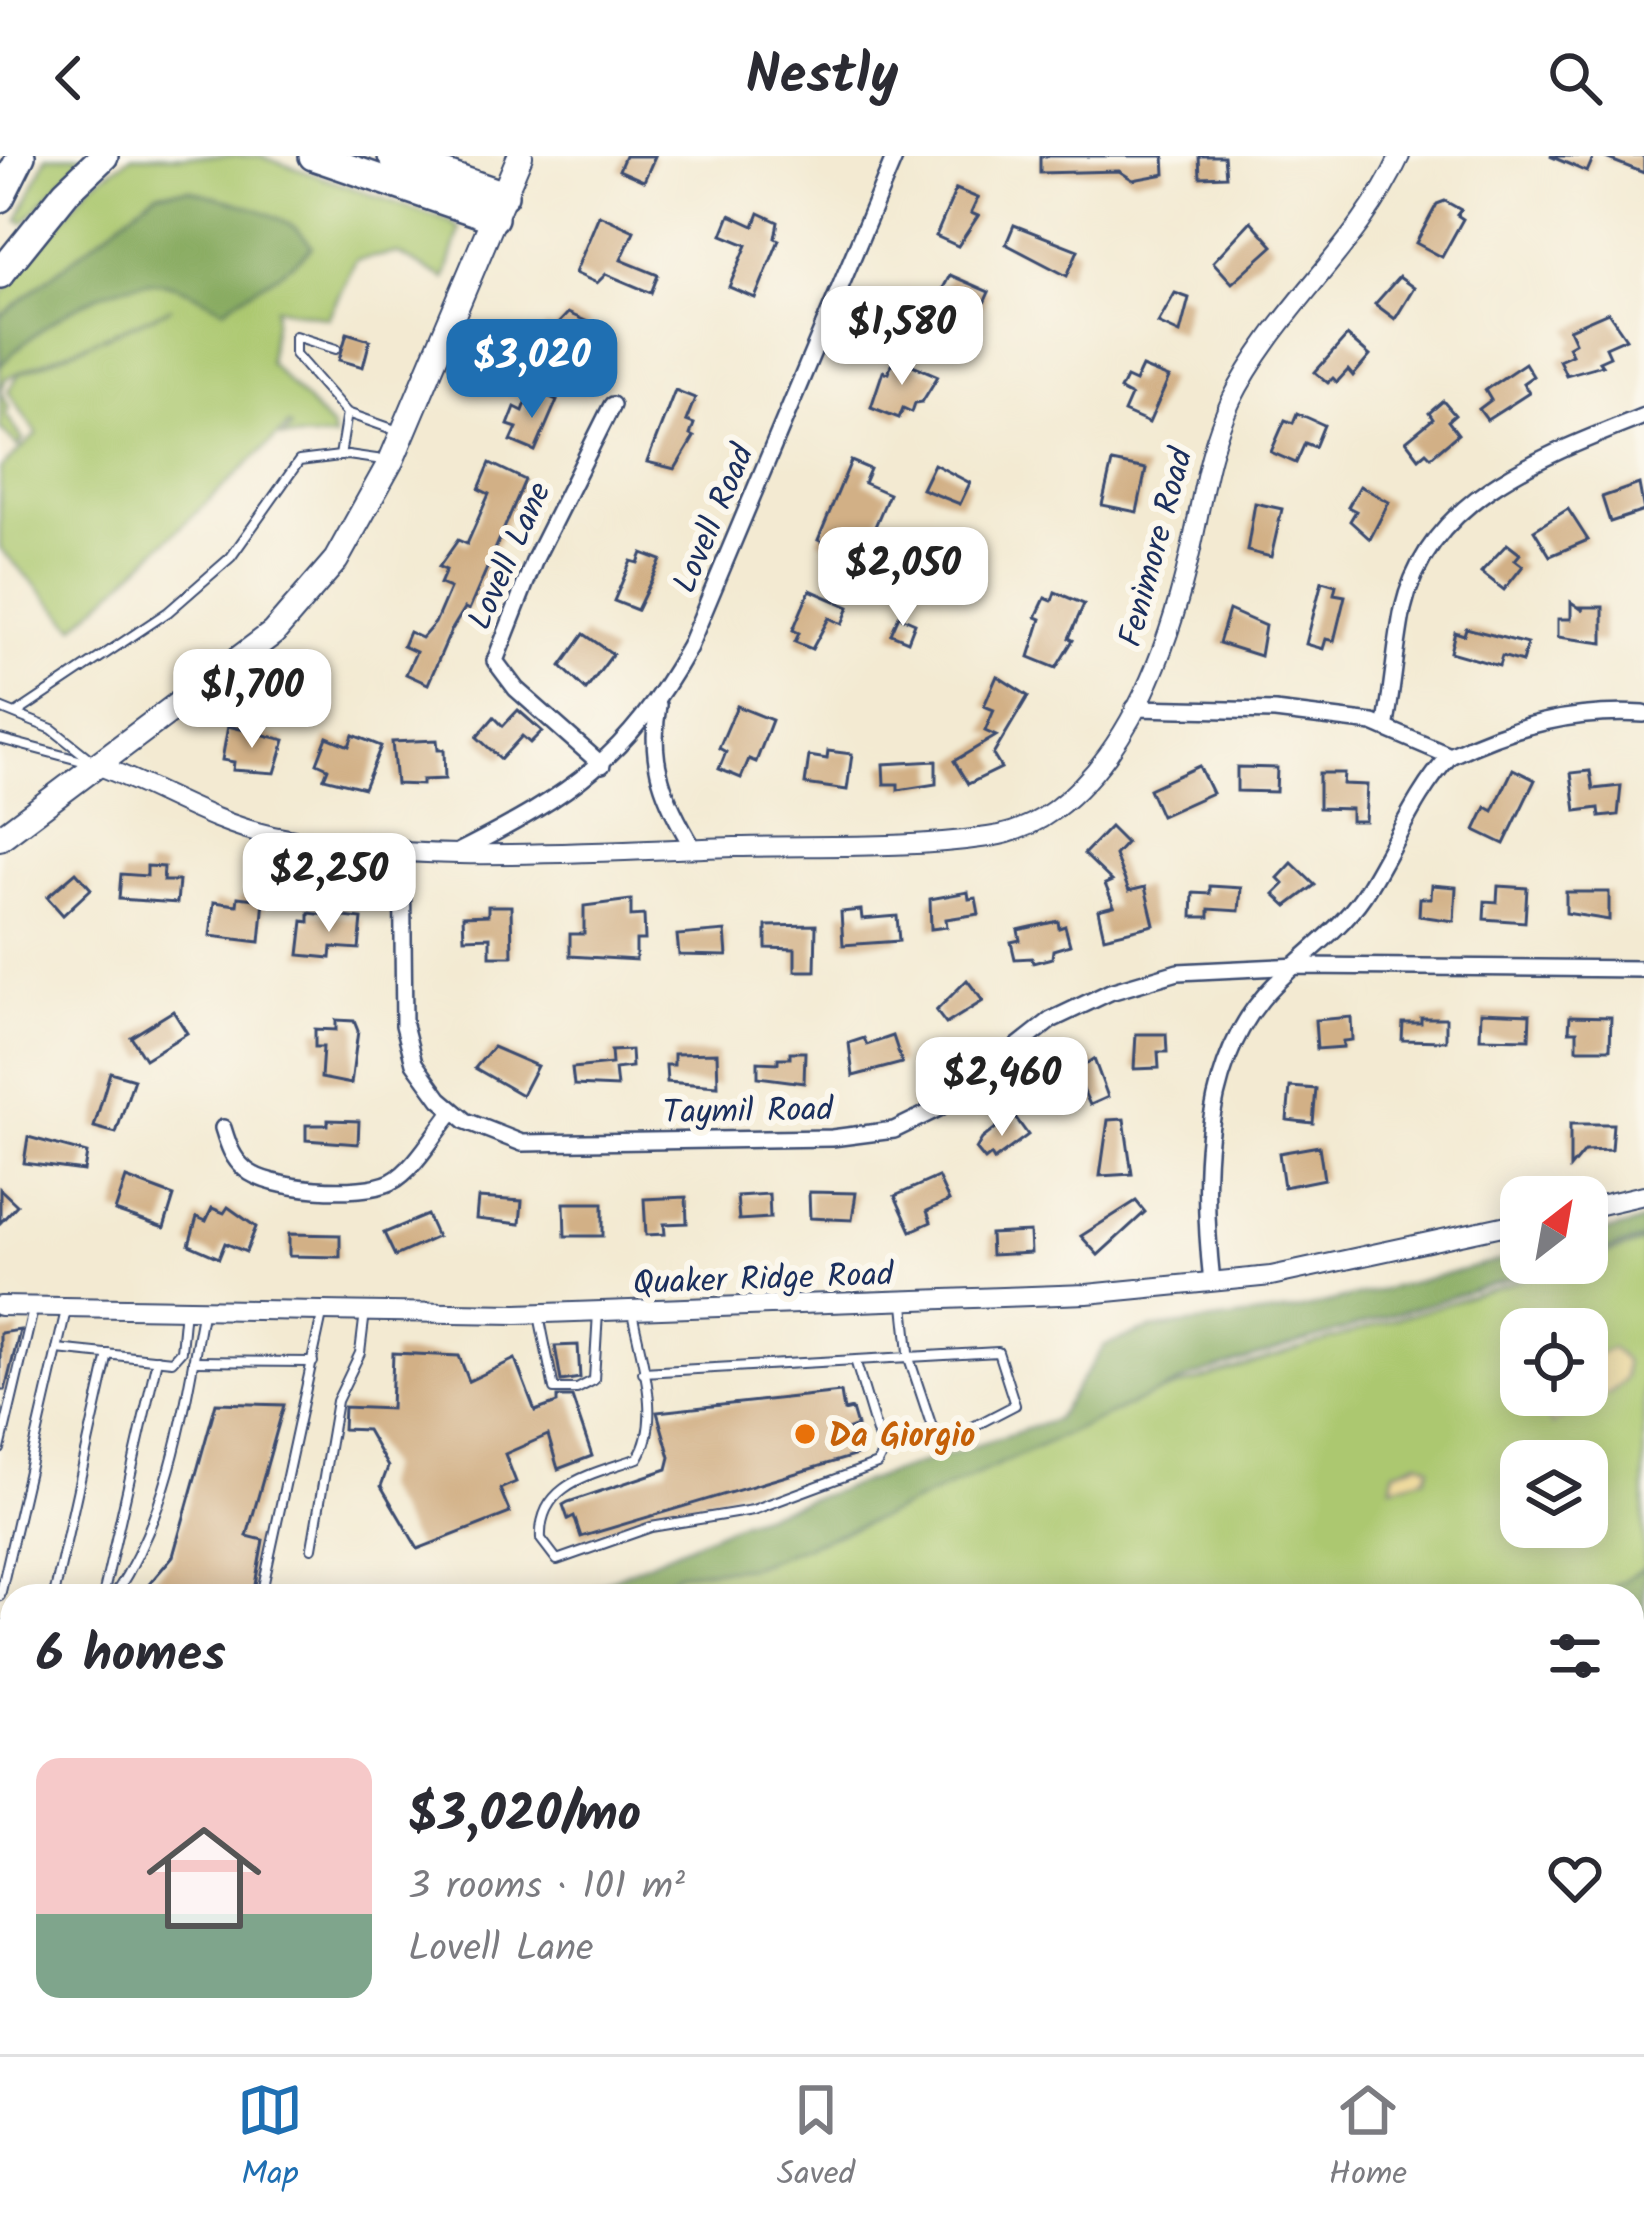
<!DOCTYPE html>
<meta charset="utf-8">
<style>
body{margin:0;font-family:Kalam,sans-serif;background:#f2f2f3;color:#2b2b33;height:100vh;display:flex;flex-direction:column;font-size:45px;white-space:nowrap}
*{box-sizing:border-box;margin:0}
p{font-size:39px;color:#7c7c81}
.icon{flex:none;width:66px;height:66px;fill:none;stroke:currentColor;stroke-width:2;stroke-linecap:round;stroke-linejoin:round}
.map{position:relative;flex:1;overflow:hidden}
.drawer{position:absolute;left:0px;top:1428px;width:1644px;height:471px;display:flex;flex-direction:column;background:#fff;border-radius:36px 36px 0 0;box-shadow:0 6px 30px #0003}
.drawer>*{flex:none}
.needle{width:78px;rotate:31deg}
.fabs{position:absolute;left:1500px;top:1020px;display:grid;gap:24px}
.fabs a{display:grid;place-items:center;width:108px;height:108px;border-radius:24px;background:#fff;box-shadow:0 6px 30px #0003;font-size:60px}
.price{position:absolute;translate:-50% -102px;padding:0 27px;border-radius:24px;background:#fff;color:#222;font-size:39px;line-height:78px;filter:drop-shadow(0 3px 6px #0008)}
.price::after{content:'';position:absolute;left:50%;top:72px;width:36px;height:27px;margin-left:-18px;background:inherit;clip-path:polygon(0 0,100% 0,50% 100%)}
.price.active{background:#1f6fb2;color:#fff}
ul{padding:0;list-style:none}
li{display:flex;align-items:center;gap:36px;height:300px;padding:0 36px}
li span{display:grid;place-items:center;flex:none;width:336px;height:240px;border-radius:24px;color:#555}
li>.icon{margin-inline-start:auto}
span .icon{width:144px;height:144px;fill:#fffc;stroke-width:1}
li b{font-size:51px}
h2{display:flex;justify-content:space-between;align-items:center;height:144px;padding:0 36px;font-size:51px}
header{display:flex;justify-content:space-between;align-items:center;height:156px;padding:0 36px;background:#fff;font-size:54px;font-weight:800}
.tabs{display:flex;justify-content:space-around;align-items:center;height:168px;border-top:3px solid #e1e1e2;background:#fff;font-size:33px;color:#7c7c81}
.tabs a{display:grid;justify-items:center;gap:6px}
.tabs .active{color:#1f6fb2}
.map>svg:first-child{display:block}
.green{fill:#acc86f;stroke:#647c66;stroke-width:3;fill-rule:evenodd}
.forest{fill:#89ac62;stroke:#526e60;stroke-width:3}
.sand{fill:#eeda9e;stroke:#84847e;stroke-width:3}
.water{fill:#59bed7;stroke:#3a769a;stroke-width:3}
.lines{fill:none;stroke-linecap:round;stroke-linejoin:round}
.stream{stroke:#59bed7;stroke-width:6}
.building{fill:#d2b086}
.service-casing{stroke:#3b4b6f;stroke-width:12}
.minor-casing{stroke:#3b4b6f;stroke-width:20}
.tertiary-casing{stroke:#3b4b6f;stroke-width:22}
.primary-casing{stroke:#3b4b6f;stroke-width:28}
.motorway-casing{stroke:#3b4b6f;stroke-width:32}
.service{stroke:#fff;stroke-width:8}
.minor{stroke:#fff;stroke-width:15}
.tertiary{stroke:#fff;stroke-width:18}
.primary{stroke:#fff;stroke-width:24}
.motorway{stroke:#fff;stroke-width:27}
.food-dot{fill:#e8710a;stroke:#fbf7ec;stroke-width:4.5}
.labels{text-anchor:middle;stroke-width:12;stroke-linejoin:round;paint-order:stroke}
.street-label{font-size:33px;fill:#1b2f5e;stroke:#fbf7ec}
.food-label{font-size:33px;font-weight:bold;fill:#c56008;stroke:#fbf7ec;text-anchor:start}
</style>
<header><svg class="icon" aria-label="back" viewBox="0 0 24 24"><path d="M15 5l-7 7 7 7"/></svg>Nestly<svg class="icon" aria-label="search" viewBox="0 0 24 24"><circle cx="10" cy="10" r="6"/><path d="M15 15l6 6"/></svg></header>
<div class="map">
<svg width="1644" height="1898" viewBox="0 0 1644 1898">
<rect width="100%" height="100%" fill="#fbf7ec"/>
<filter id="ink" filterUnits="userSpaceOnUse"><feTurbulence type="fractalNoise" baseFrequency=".00833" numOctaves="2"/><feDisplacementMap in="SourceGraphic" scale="24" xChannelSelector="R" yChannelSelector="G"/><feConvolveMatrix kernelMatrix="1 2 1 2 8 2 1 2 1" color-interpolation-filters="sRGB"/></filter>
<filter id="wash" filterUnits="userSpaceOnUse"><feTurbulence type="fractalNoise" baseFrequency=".004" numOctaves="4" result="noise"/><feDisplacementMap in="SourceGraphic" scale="48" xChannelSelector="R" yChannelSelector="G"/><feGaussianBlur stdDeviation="2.7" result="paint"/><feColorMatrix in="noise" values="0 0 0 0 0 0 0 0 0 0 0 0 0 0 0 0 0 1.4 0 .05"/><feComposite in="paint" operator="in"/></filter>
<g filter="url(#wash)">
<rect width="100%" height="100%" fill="#f3ead2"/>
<!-- green -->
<g class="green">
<path d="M47,0H84L24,67L18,64Z"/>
<path d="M260,0L451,66L460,73L445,123L397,97L356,104L328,162L276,151L269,206L332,272L334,282L282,281L291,272L289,269L75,471L0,392V313L37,278L8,235L19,218L172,152L6,222L1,235L9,251L6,258L23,284L18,291L0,272V140L90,29L132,0Z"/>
<path d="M1644,1086V1898H194L227,1887H1632V1440H616L1142,1242ZM1521,1173H1587V1239H1521ZM1521,1305H1587V1371H1521Z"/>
</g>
<!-- forest -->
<g class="forest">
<path d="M189,33C227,46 290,54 312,90C291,116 251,131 224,153C205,143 185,131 163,127C111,119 33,174 0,210V161L157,36Z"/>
<path d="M1644,1065V1083L1587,1100V1081Z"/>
<path d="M1521,1100V1107H1561L1195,1220L880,1362L751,1411L678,1417L651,1440H573L743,1365L1055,1264L1105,1189L1150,1173L1298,1154Z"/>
<path d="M1644,1412V1466L1632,1470V1440H1597Z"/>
<path d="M50,1887H379L356,1898H45Z"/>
</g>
<!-- sand -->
<g class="sand">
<path d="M1612,1192L1625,1205V1221C1616,1235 1602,1246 1587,1235V1203Z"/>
<path d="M1556,1239H1581L1583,1248L1552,1269L1545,1257Z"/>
<path d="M1419,1305L1430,1310L1425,1321L1392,1330L1394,1315Z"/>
</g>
<!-- water -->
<path class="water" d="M1632,1523H1644V1678L1632,1684Z"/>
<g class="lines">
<!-- stream -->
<path class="stream" d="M711,1898L712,1887"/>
</g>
<g id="blocks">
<!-- building -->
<g class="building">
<path d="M625,0H655L644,25L619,14Z"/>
<path d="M1040,0H1164L1165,18L1133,24L1119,15L1040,17Z"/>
<path d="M1199,0H1224L1226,20L1200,21Z"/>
<path d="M1550,0H1594L1587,16Z"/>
<path d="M1603,0H1644V17L1603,1Z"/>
<path d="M956,33L978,42L971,57L978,60L958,90L936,80Z"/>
<path d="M1445,45L1461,54L1457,59L1463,63L1442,101L1416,87L1437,48Z"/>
<path d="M759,57L778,66L775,82L779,84L755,142L729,131L747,89L722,79L730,59L754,70Z"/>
<path d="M599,59L634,75L621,104L658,119L651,137L606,118L597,127L575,117Z"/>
<path d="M1251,65L1273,90L1232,127L1213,106Z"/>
<path d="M1014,69L1078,94L1067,120L1006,88Z"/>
<path d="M950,119L989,136L965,189L922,172Z"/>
<path d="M1399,121L1414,132L1395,163L1375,148Z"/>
<path d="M1175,137L1189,142L1180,177L1158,167Z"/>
<path d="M1608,156L1626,182L1606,191L1610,200L1599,205L1602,209L1566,219L1559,204L1572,198L1568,190L1575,186L1569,173Z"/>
<path d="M568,157L590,167L567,213L541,202L547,190L539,186L545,170L553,173Z"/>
<path d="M347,177L370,184L363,211L339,204Z"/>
<path d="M1347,180L1370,200L1353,220L1348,214L1337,226L1333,222L1328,227L1315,216Z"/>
<path d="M894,201L938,220L922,246L915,247L912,256L903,252L899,262L871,251L883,215L888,217Z"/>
<path d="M1525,207L1533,220L1523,227L1529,237L1487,264L1479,253L1491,244L1485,234Z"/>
<path d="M1142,211L1169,222L1149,267L1124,256L1131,240L1120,234L1126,222L1135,226Z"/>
<path d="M675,234L695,242L686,265L694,268L690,279L694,281L675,313L647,306Z"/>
<path d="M540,237L557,244L535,295L511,285L517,272L508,269L515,251L523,255L527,244L536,247Z"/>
<path d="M1443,245L1455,259L1448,265L1458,278L1431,301L1426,296L1419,302L1406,285L1433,263L1429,257Z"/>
<path d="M1297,257L1324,269L1315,291L1305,287L1296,307L1271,296L1285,264L1293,267Z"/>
<path d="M851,305L870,313L864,327L889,338L870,382L851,373L839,393L818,384Z"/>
<path d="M1112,306L1146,313L1137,356L1102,349Z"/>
<path d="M490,307L525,324L469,454L465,452L451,475L428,528L406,518L416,496L403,490L409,476L422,482L435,467L450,432L440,428L446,414L439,411L458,384L467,388L489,338L479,333Z"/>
<path d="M934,308L970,327L960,348L922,333Z"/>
<path d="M1639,328L1644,355L1610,366L1602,341Z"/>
<path d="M1360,330L1389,346L1370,383L1350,365L1356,355L1348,351Z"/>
<path d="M1255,347L1282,353L1271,401L1247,395Z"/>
<path d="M1568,353L1588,384L1550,400L1534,374Z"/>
<path d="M1507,388L1520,398L1515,404L1523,410L1504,434L1481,416Z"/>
<path d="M642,397L661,404L637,454L614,445L631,405L638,407Z"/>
<path d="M1322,425L1336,429L1334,438L1345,440L1334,485L1326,483L1323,493L1306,488Z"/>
<path d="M810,434L849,451L842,468L829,462L812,493L795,486L799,477L793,474Z"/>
<path d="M1055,436L1084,448L1069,482L1073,484L1056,512L1029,501L1041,463L1036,461L1045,442L1052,445Z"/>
<path d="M1571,446L1584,455L1581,451H1603V487L1558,481V463H1571Z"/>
<path d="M1229,454L1265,470L1260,500L1219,487Z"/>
<path d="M899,460L915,467L908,485L891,478Z"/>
<path d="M1466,472L1527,488L1522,506L1502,500L1499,510L1450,496L1455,476L1464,479Z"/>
<path d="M584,478L613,498L586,534L561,510Z"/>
<path d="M997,520L1028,540L993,599L1001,612L968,628L954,605L996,580L985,575L994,554L984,550Z"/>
<path d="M737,550L772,564L756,606L749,603L741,622L719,613L726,596L719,592Z"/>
<path d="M518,554L542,575L530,587L522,580L501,603L477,581L494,561L503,570Z"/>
<path d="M228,570L285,584L275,617L233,614L234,606L222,604Z"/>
<path d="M353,579L381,590L364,632L324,622L328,612L317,607L327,581L349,590Z"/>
<path d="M437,584L438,594H444L445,623L422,624V629L396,628L392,586Z"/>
<path d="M828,595L852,598L847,634L805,628L809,600L827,603Z"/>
<path d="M936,605V628L898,634V628H884L883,608Z"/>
<path d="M1199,610L1212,637L1161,660L1149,633Z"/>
<path d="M1237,611L1277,612L1276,636L1237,635Z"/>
<path d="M1513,613L1535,624L1504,688L1475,674L1486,651L1493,655Z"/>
<path d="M1590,615L1593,633L1621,630L1618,659L1600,661L1599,652L1576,655L1571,617Z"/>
<path d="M1319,617H1344L1343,628L1367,629L1365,665H1351V653L1319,652Z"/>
<path d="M1110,671L1126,687L1115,699L1129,735L1145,731L1154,769L1104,781L1098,754L1114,750L1105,728L1112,725L1084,698Z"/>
<path d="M1292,707L1315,729L1287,750L1274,738L1284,728L1278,722Z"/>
<path d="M147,710L164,711L163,725H179L177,747L119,743L121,718L147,720Z"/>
<path d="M76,716L91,733L63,759L47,741Z"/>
<path d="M1432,729L1456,731L1454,765L1419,760L1420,742H1431Z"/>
<path d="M1210,730L1241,732L1239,755L1209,753V761H1192L1193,737L1210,738Z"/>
<path d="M1498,730L1527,732L1525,766L1484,763L1485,745L1497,746Z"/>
<path d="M968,736L969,743L976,742L979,758L946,763L947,771L931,773L930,743Z"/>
<path d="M1566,736H1609V764L1566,757Z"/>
<path d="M238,741L264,744L260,786L210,780L214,746L237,749Z"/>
<path d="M631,744V760L644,759L645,784H636V804L570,800V778H584V750Z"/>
<path d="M488,750H511L512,800H490V781L464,782L463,760L488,759Z"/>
<path d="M861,754L862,763L897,760L899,785L843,789L841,756Z"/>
<path d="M309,757L362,763L359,793L332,791L331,802L299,799L303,765L309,766Z"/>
<path d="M1058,765L1059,772L1065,770L1070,789L1053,794L1052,802L1033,807L1032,802L1015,803L1011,786L1020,784L1018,774Z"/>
<path d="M816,769L815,815H795V793L766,792V770Z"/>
<path d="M725,775L727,800L679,799L677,779Z"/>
<path d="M967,824L983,845L946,868L936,855Z"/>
<path d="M173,855L187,877L145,903L131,881Z"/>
<path d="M1481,856L1530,858L1529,883L1480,882Z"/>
<path d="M1570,860L1611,861L1610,893H1577V875H1569Z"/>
<path d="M1351,861L1352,884L1343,885V891L1317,893L1315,864Z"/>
<path d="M1421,862H1446V885L1402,884L1403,867H1421Z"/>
<path d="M336,864L354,865L358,875L351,928L321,922L323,891H315V873L336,874Z"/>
<path d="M1136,878H1166L1167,896H1158L1159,912L1134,913Z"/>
<path d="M893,880L902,907L853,920L849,887L864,882L867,889Z"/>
<path d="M493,891L537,910L522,939L475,912Z"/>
<path d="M631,894L632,911L615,913L617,931L574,929L572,912L612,908L611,895Z"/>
<path d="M790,896H805L804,927L758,921V906L778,907V902H790Z"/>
<path d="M717,897L718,930L667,926L666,909H674V898Z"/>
<path d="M1094,903L1108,941L1090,949L1081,929L1072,934L1066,921Z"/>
<path d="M110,916L134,923L116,977L94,971Z"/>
<path d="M1290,931L1316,933L1313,967L1287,964Z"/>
<path d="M1013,958L1028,979L994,1004L991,999L985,1004L976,993L982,983Z"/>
<path d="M1124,963L1132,1018L1100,1020L1108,964Z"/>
<path d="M328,964L359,965L358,988L306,984V969H328Z"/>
<path d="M1570,968H1613L1611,994L1584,995L1570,1012Z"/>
<path d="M28,981L87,997L84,1015L24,1007Z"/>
<path d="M1319,990L1324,1023L1284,1031L1279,997Z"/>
<path d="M938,1021L949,1045L927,1055L931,1066L911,1075L895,1040Z"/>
<path d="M126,1022L174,1040L164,1072L115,1055Z"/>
<path d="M0,1033L17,1049L0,1067Z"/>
<path d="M809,1036L856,1037L852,1064L810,1062Z"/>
<path d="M769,1038L770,1062L739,1064L737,1040Z"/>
<path d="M686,1041L687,1067L664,1068L665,1078L646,1079L644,1043Z"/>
<path d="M478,1042L522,1045L520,1068L476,1063Z"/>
<path d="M1136,1045L1145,1056L1098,1099L1081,1080Z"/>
<path d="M564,1047H603V1080H565Z"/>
<path d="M228,1051L256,1071L246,1096L225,1087L219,1102L189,1089L197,1061L206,1065L212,1052L224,1057Z"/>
<path d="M427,1059L437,1081L395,1100L384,1077Z"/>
<path d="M1030,1076L1031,1097L991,1099L990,1078Z"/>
<path d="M289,1078L340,1079V1101L289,1100Z"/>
<path d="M20,1174L5,1234H0V1177Z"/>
<path d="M578,1189L580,1222L561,1225L555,1190Z"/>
<path d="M393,1197L459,1200L469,1225L515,1203L535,1255L557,1247V1241H572L592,1300L558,1313L548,1279L505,1298L516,1326L500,1333L510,1357L418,1393L381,1330L388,1311L367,1274L343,1273L344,1251L391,1253Z"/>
<path d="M841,1236L844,1255L852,1253L857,1270L849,1273L857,1299L581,1381L574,1360L568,1363L563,1349L568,1346L667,1313L670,1301L657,1256Z"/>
<path d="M216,1247L284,1249L247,1380L263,1384L253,1440H139L173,1400Z"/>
</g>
</g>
</g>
<g filter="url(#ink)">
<use href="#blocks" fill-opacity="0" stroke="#3b4b6f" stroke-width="3"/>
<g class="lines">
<!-- service casing -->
<g class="service-casing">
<g id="service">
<path d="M336,193L295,180V198L347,257"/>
<path d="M340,300L347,257L401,276"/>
<path d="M0,552L52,573L96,608"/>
<path d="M17,557L168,456L231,401L299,305L348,299L383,304"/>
<path d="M0,583L90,607"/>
<path d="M632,1156C640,1199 663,1263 638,1302C595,1318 538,1326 541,1383L557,1404L651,1371L753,1354L877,1308L883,1296L856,1207"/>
<path d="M539,1159L554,1233H577L594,1224L598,1156"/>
<path d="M57,1193L172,1205L181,1195L185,1152"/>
<path d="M193,1205L313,1206"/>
<path d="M643,1216L998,1196L1015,1249L938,1289L910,1205L904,1149"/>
<path d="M0,1293L33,1154"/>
<path d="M312,1392L337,1245L360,1197L365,1156"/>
<path d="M0,1440L67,1150"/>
<path d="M54,1440L108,1198"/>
<path d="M103,1440L157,1203"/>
<path d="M107,1440L116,1437C171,1352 185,1250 203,1152"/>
<path d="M261,1440L323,1154"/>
<path d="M0,1470L12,1467"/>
<path d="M0,1588L12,1585"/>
<path d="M1632,1748L1644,1746"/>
<path d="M0,1809H12"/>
<path d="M1632,1817H1644"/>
<path d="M1196,1887L1198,1898"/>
<path d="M959,1898L983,1887"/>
</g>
</g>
<!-- minor casing -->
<g class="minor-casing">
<g id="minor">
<path d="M658,549C648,607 664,643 693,692"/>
<path d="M1134,552L1275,555L1373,567L1450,600C1513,569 1574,554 1644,558"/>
<path d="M1385,572C1393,533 1395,492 1403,453C1429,339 1547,299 1644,260"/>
<path d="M602,609L516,533L495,505L535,403L612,249"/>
<path d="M402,692L404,869L414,907L440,943L466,965L522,987L832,982L894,974L939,952L1051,864L1110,836L1178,816L1299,810L1644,813"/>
<path d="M460,695C571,638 627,602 689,491L895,0"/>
<path d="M223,972C228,988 232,1002 245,1013C269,1035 362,1040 391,1026C414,1015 437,974 453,955"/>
<path d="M1212,1126C1202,1034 1199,920 1261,844C1291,806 1335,781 1363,740C1393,695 1413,639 1450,600"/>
<path d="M0,1756L12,1753"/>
</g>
</g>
<!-- tertiary casing -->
<g class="tertiary-casing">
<g id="tertiary">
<path d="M97,609C156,631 211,667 273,680C421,710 585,695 735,691C818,689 906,693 988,681C1012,678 1035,668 1054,654C1130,598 1169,490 1189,402C1202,348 1206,297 1231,245C1275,155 1358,92 1400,0"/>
<path d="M1587,1052L1644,1039"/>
<path d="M0,1150L517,1158L1087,1138L1271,1120L1521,1066"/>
</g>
</g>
<!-- primary casing -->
<g class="primary-casing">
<path id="primary" d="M0,682L273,477L336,404L391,305L520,0"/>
</g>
<!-- motorway casing -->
<g class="motorway-casing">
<g id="motorway">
<path d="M313,0L494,62"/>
<path d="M392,0L504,39"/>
<path d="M0,42L21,0"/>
<path d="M0,118L66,36L104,0"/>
</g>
</g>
<!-- service -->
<use href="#service" class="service"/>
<!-- minor -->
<use href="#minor" class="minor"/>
<!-- tertiary -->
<use href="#tertiary" class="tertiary"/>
<!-- primary -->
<use href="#primary" class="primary"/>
<!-- motorway -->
<use href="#motorway" class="motorway"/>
</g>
</g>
<!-- markers -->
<circle class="food-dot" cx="805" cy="1278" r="12"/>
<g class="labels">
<!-- street labels -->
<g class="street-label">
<text transform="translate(712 362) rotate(-67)" y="12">Lovell Road</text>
<text transform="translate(1154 391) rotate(-75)" y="12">Fenimore Road</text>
<text transform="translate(508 399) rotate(-66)" y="12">Lovell Lane</text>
<text transform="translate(748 953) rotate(-1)" y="12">Taymil Road</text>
<text transform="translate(763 1121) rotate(-2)" y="12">Quaker Ridge Road</text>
</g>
<!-- food labels -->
<g class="food-label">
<text x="829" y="1290">Da Giorgio</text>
</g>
</g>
</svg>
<div class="fabs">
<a><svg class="needle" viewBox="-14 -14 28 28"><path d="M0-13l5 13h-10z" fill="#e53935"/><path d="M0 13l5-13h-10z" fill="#7c7c81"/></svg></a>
<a><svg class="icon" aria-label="locate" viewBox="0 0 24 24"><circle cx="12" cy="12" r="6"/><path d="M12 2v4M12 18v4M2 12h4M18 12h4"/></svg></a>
<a><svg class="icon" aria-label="layers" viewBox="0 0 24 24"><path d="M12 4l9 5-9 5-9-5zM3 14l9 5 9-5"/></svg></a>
</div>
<b class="price" style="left:902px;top:232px">$1,580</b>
<b class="price active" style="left:532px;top:265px">$3,020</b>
<b class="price" style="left:903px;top:473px">$2,050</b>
<b class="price" style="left:252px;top:595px">$1,700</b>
<b class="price" style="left:329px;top:779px">$2,250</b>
<b class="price" style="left:1002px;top:983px">$2,460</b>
<section class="drawer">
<h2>6 homes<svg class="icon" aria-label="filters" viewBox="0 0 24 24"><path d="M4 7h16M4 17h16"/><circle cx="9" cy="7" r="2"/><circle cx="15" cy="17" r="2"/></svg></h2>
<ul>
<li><span style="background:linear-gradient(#f6c9c9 65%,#7fa58c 0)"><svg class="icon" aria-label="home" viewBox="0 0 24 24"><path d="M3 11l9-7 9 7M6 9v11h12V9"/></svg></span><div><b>$3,020/mo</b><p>3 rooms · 101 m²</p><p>Lovell Lane</p></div><svg class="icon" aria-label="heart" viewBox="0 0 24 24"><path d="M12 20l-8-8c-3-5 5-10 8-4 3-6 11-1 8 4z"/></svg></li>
</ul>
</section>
</div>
<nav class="tabs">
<a class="active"><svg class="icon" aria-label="map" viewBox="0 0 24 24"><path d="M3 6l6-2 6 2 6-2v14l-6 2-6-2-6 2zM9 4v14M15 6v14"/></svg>Map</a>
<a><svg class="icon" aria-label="saved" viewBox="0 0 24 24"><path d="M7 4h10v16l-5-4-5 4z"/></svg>Saved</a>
<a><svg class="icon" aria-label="home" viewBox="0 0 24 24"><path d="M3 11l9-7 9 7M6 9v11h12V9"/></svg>Home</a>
</nav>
